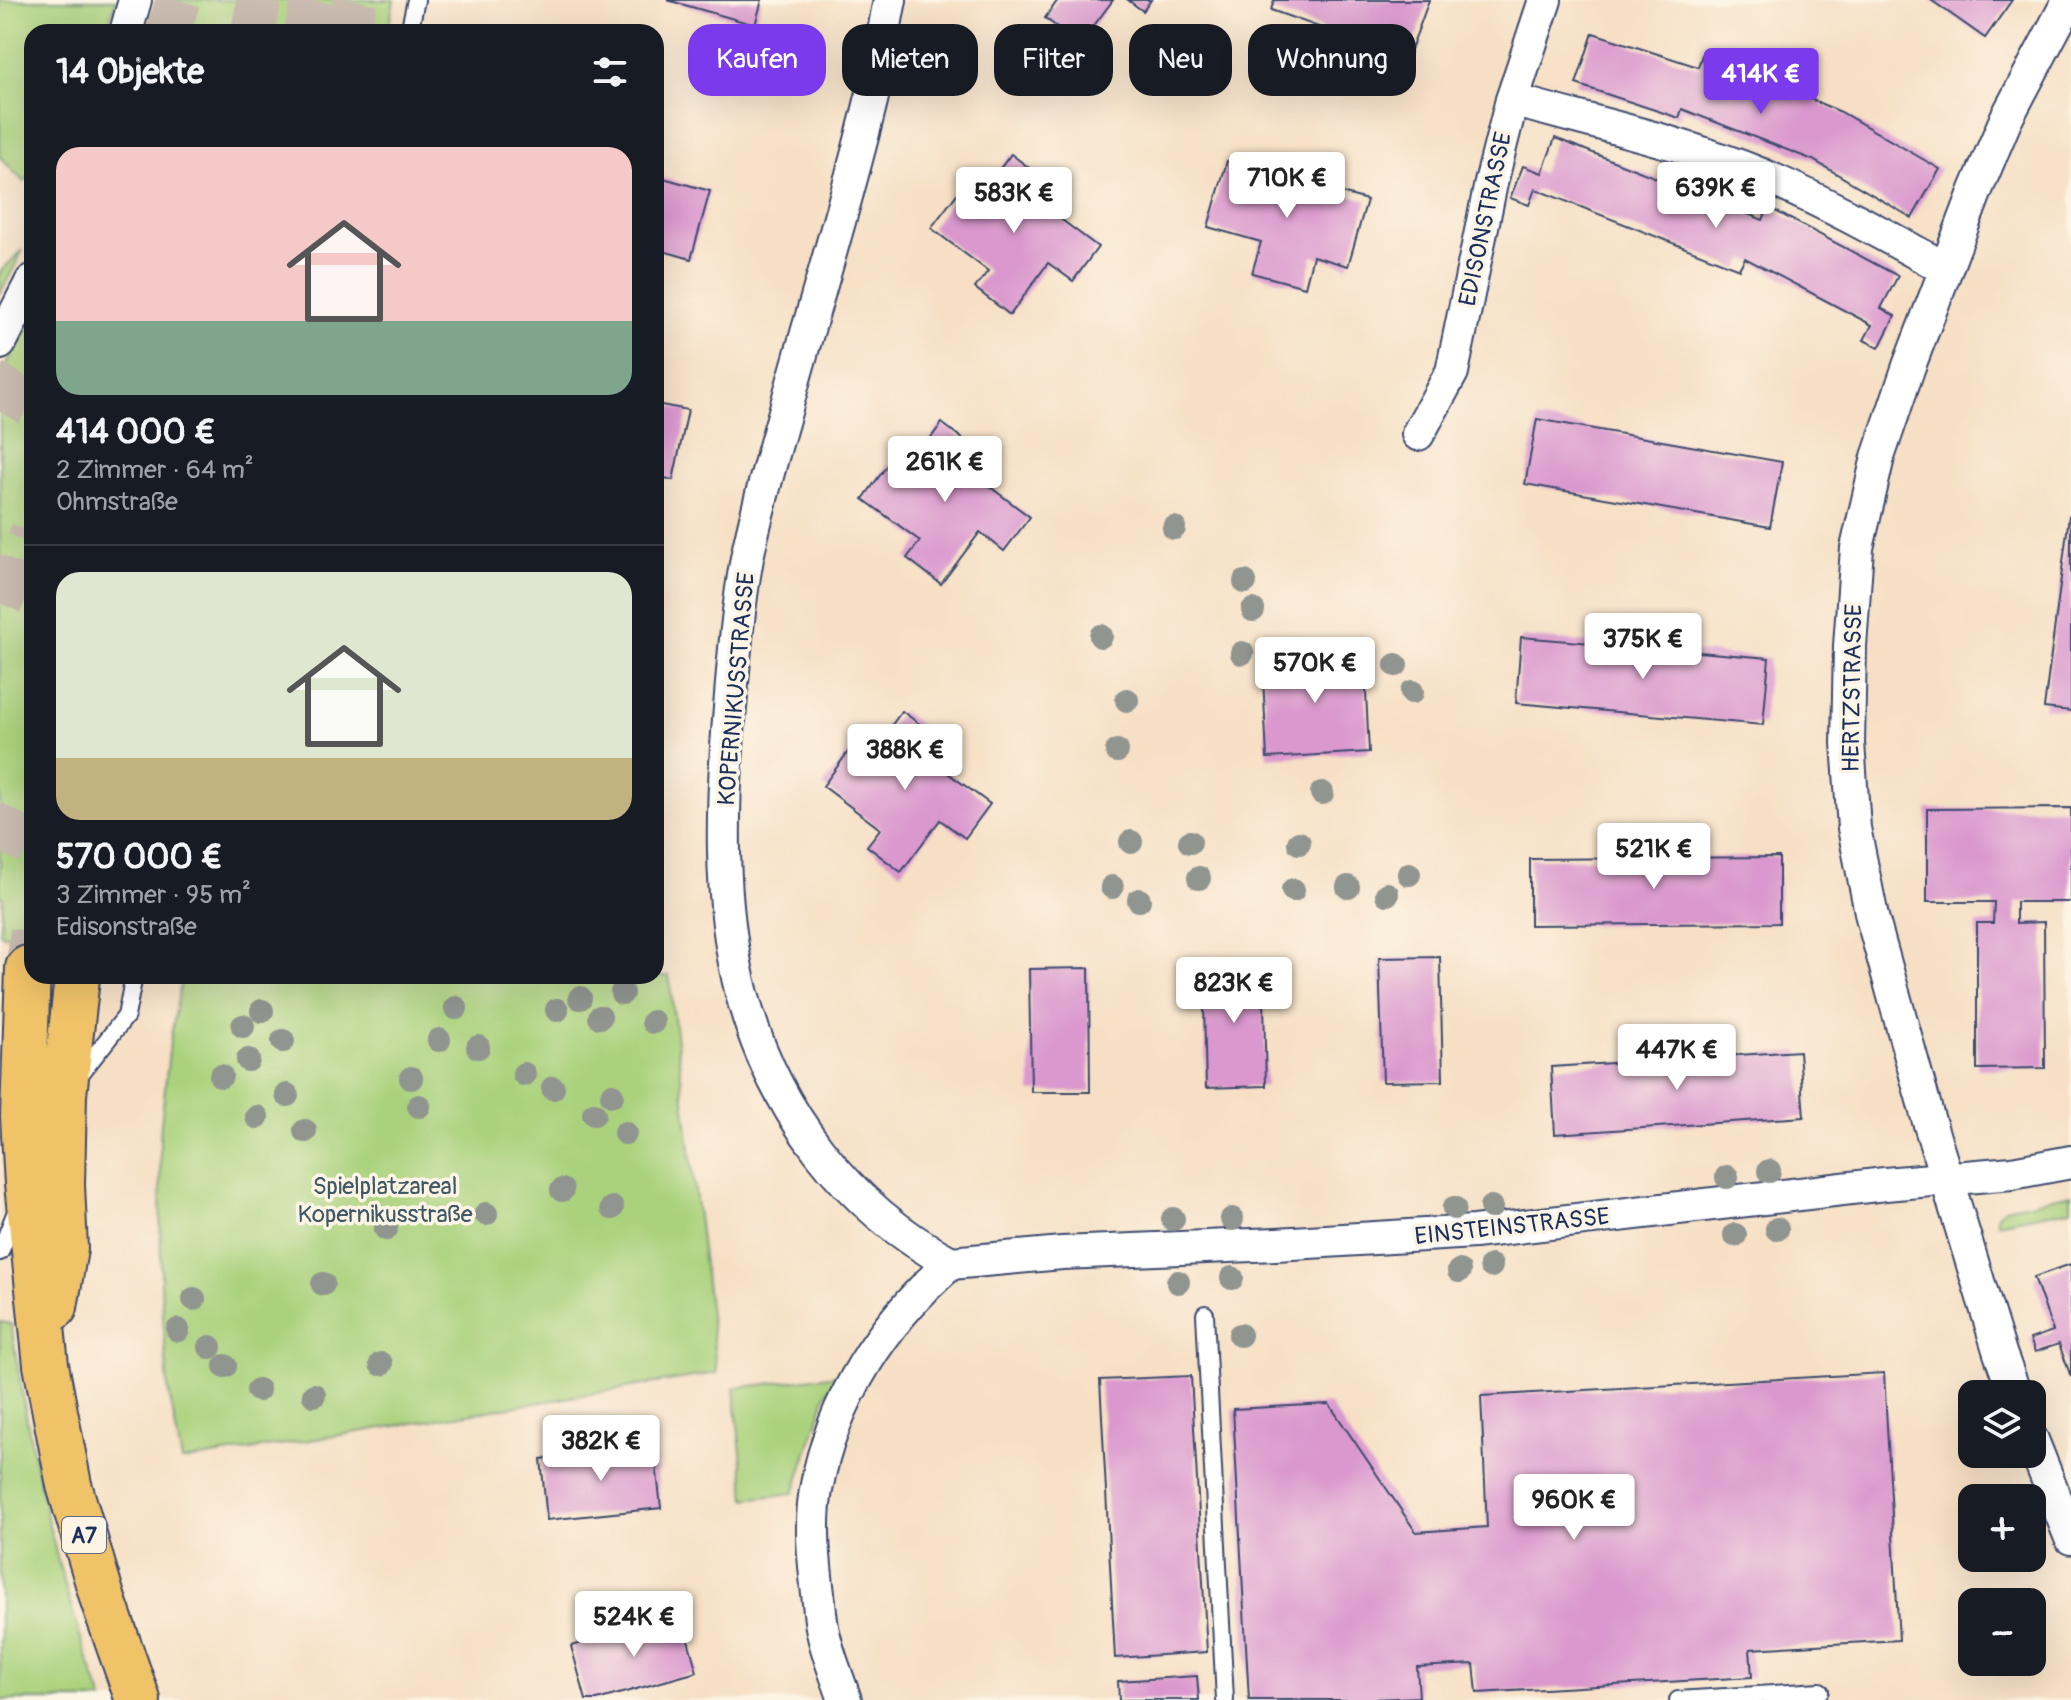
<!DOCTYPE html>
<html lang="de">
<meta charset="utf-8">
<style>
body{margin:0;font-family:Pangolin,sans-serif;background:#20242c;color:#f1f3f6;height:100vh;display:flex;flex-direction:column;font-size:30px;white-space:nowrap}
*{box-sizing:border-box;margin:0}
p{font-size:26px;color:#9ea1a6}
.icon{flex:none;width:44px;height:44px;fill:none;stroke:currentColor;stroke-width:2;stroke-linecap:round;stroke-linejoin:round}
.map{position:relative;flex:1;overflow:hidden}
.details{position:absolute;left:24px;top:24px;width:640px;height:960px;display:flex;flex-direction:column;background:#171b24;border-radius:24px;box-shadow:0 8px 32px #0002}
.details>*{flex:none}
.banner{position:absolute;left:688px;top:24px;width:760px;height:72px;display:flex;gap:16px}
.controls{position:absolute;left:1958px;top:1380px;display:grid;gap:16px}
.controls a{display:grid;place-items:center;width:88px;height:88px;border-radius:16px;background:#171b24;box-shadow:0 8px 32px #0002;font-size:40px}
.price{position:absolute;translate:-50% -68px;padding:0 18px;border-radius:8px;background:#fff;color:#222;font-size:26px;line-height:52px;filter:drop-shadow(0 2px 4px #0008)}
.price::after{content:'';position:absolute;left:50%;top:48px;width:24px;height:18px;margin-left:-12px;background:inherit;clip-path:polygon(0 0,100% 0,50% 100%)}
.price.selected{background:#7c3aed;color:#fff}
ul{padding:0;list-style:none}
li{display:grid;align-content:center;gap:16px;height:424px;padding:0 32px}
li+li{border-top:2px solid #363941}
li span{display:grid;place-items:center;height:248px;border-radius:24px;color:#555}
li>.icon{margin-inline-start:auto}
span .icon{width:144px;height:144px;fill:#fffc;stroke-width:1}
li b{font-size:34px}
h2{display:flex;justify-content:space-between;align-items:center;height:96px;padding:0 32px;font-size:34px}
.chip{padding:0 28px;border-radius:24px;background:#171b24;box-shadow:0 8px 32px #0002;font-size:28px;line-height:72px}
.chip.selected{background:#7c3aed;color:#fff}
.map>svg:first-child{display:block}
.green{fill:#aad27d;stroke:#62806e;stroke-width:2}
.building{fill:#da98ce}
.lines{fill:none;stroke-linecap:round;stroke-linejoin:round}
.motorway-tunnel{stroke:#cabcb0;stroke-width:44;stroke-dasharray:44 22;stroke-linecap:butt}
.service-casing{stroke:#3c496d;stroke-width:20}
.minor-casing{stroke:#3c496d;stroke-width:36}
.motorway-casing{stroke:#3c496d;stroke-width:48}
.service{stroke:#fff;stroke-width:16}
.minor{stroke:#fff;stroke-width:32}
.motorway{stroke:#f1c369;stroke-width:44}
.tree{fill:#919590}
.labels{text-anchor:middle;stroke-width:7;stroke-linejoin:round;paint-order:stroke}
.shield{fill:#fcf5e5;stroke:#5e6a86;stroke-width:2}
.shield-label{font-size:22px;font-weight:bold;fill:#1b2f5e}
.street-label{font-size:24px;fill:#1b2f5e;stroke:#fcf5e5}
.park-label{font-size:24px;fill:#3f5866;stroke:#fcf5e5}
</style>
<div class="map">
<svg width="2071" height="1700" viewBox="0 0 2071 1700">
<rect width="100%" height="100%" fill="#fcf5e5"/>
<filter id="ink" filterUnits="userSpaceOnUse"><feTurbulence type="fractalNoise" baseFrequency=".0125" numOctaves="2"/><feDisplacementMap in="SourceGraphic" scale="16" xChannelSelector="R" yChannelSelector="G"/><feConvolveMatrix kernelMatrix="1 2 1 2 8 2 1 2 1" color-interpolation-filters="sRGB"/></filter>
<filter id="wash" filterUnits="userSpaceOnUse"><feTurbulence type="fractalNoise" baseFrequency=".006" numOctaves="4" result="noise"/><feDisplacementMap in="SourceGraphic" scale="32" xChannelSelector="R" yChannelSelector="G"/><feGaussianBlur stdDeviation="1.8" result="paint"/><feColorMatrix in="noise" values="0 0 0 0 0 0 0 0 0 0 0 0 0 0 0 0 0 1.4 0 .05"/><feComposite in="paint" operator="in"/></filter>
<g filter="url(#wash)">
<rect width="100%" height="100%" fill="#f6dfc4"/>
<!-- green -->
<g class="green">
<path d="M0,0H116L106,32H32V174L24,182L0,157Z"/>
<path d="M158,0H394L388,32H147Z"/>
<path d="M23,250L0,294V272Z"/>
<path d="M32,317V940L0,934L3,898L0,896V377Z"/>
<path d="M182,976H669L717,1373L182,1461L168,1388L161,1286L160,1134L170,1042Z"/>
<path d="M2071,1194V1209L1997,1223V1214L2005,1208Z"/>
<path d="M0,1322L11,1324C30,1452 56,1579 103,1700H0Z"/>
<path d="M838,1375L826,1394L794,1493L746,1499L734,1388Z"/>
</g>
<g id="blocks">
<!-- building -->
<g class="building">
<path d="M667,0H762L755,25Z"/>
<path d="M1058,0H1113L1080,44L1045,18Z"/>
<path d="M1128,0H1151L1143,11Z"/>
<path d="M1274,0H1429L1408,58L1374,46L1363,77L1312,59L1322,28L1271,10Z"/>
<path d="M1931,0H2012L1985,38Z"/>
<path d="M1593,33L1698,67L1702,55L1736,68L1841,112L1940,169L1912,218L1813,160L1682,109L1679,118L1576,84Z"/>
<path d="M1555,138L1763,220L1768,207L1898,276L1881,308L1895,316L1879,348L1864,340L1872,325L1745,258L1739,269L1535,189L1529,205L1510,198L1523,166L1542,173Z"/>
<path d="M1011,154L1045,180L1040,187L1058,200L1050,211L1098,247L1073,281L1048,263L1010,315L975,288L988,271L931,228L957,194L972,206Z"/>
<path d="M1227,161L1279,176L1282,167L1300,172L1298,181L1367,200L1348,266L1313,256L1305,287L1252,273L1261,242L1208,227Z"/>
<path d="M656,176L710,191L691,259L656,249Z"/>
<path d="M656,404L688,410L673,480L656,476Z"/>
<path d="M1537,419L1782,462L1770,527L1525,484Z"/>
<path d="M942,423L977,450L972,456L989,469L981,480L1030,517L1004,551L980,532L941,584L907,558L920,541L863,499L888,464L903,475Z"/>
<path d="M2069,516L2071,517V711L2044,708Z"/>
<path d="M1521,637L1769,658L1763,725L1516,703Z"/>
<path d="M1364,652L1369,752L1267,758L1262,657Z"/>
<path d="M902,711L937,737L931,744L949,757L941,768L990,804L965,838L940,820L901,872L867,846L880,829L823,786L848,752L864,763Z"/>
<path d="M2071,808V902H2016V923L2044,922L2045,1068L1977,1069V923H1993L1994,902H1927V809Z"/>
<path d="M1779,857V923L1530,925V859Z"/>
<path d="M1440,957L1443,1081L1383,1082L1379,958Z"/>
<path d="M1263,962L1266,1086L1206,1088L1203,964Z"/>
<path d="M1089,968L1090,1092H1031L1029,969Z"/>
<path d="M1799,1051L1804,1117L1555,1134L1551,1067Z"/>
<path d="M2071,1264V1377L2059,1344L2035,1352L2030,1339L2053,1331L2034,1277Z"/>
<path d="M1884,1373L1899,1640L1750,1649L1752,1677L1477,1693L1474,1664L1417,1667L1419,1697L1351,1700H1249L1233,1409L1329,1404L1416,1532L1487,1527L1481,1396Z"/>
<path d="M1191,1376L1207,1652L1115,1658L1100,1380Z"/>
<path d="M654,1446L661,1508L547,1520L541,1459Z"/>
<path d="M681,1615L697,1672L597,1700H586L571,1646Z"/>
<path d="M1197,1676L1199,1700H1119L1118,1681Z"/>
</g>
</g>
</g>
<g filter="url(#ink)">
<use href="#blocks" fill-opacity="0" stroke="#3c496d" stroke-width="2"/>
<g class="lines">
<!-- motorway-tunnel -->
<g class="motorway-tunnel">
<path d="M169,32L178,0"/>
<path d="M253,32L259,0"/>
<path d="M306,32L313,0"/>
<path d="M348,32L355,0"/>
<path d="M0,412L32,358"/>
<path d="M0,603L32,533"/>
<path d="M0,852L32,794"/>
<path d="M28,968L32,931"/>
</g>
<!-- service casing -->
<g class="service-casing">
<g id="service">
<path d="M409,32L416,0"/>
<path d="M77,1078L126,1016L134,976"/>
<path d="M0,1252L17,1209"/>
<path d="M1205,1314L1225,1700"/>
<path d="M1678,1700L1820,1691"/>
</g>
</g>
<!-- minor casing -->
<g class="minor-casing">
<g id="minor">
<path d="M890,0C883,33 879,68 871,101C846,205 813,308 785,412C771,460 757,509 747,558C738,607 734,658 730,708C722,801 718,903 742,994C772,1108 847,1208 951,1263"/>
<path d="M126,32L135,0"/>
<path d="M1512,100C1595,123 1682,142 1762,175C1826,202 1886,236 1946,269"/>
<path d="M0,343L32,281"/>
<path d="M1418,434L1452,372L1491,183L1512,100L1545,0"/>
<path d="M951,1263L1062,1253L1276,1244L1474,1232L1885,1184L2012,1173L2071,1162"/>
<path d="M2015,1394L2000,1353L1928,1118L1872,917L1854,828L1848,743L1850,646L1857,548L1878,457L1909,366L1976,190L2006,119L2069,0"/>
<path d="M2032,1440L2071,1538"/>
<path d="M845,1700C838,1679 829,1658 824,1636C820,1622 820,1608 818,1594C814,1560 810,1524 816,1490C832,1400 883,1322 951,1263"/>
</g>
</g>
<!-- motorway casing -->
<g class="motorway-casing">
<g id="motorway">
<path d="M28,968L23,1117L27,1184L46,1365L69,1485L103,1600L138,1700"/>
<path d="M55,1307L65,1249L62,1185L64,1095L77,978"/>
</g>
</g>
<!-- service -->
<use href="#service" class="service"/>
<!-- minor -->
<use href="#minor" class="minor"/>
<!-- motorway -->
<use href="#motorway" class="motorway"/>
</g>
<!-- trees -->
<g class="tree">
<circle cx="1174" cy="528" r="12"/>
<circle cx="1245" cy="582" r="12"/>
<circle cx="1253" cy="610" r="12"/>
<circle cx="1101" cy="636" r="12"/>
<circle cx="1242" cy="653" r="12"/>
<circle cx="1396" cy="665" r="12"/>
<circle cx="1412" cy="692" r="12"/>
<circle cx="1127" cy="700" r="12"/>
<circle cx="1117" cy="751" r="12"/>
<circle cx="1322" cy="793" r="12"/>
<circle cx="1131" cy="842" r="12"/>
<circle cx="1190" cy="842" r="12"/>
<circle cx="1299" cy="843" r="12"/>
<circle cx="1409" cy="874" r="12"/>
<circle cx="1199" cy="878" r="12"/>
<circle cx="1112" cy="887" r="12"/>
<circle cx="1348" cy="887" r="12"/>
<circle cx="1293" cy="890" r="12"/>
<circle cx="1387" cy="894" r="12"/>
<circle cx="1139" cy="900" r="12"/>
<circle cx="622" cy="993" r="12"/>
<circle cx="580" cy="998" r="12"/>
<circle cx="456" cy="1008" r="12"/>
<circle cx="557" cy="1010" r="12"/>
<circle cx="262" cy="1011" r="12"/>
<circle cx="600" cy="1017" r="12"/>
<circle cx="653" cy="1022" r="12"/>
<circle cx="243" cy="1026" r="12"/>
<circle cx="439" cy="1040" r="12"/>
<circle cx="283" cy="1041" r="12"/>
<circle cx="478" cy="1047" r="12"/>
<circle cx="248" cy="1060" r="12"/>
<circle cx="524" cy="1074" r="12"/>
<circle cx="221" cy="1076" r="12"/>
<circle cx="411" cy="1078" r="12"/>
<circle cx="553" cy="1088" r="12"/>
<circle cx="287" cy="1095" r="12"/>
<circle cx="612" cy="1095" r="12"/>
<circle cx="419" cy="1106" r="12"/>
<circle cx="594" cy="1114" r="12"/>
<circle cx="257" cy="1117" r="12"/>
<circle cx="305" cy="1131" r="12"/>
<circle cx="625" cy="1133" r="12"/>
<circle cx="1769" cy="1171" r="12"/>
<circle cx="1727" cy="1177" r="12"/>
<circle cx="562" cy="1190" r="12"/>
<circle cx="1491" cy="1207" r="12"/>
<circle cx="612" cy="1208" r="12"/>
<circle cx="1454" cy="1208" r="12"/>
<circle cx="486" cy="1214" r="12"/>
<circle cx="1173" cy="1219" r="12"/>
<circle cx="1232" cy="1219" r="12"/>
<circle cx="386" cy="1229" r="12"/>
<circle cx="1777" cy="1229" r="12"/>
<circle cx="1735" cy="1235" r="12"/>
<circle cx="1491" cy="1266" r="12"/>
<circle cx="1459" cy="1271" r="12"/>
<circle cx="1232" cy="1278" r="12"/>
<circle cx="1178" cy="1282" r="12"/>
<circle cx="323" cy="1284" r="12"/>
<circle cx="194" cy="1299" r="12"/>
<circle cx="178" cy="1330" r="12"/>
<circle cx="1240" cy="1335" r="12"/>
<circle cx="210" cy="1347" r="12"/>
<circle cx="381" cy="1364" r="12"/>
<circle cx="225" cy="1366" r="12"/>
<circle cx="258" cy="1390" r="12"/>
<circle cx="314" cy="1395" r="12"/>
</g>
</g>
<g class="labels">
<!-- shield labels -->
<rect class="shield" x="62" y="1517" width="44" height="36" rx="6"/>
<g class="shield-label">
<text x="84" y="1543">A7</text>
</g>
<!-- street labels -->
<g class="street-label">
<text transform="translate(1485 219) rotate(-78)" y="8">EDISONSTRASSE</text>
<text transform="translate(1852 688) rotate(-89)" y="8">HERTZSTRASSE</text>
<text transform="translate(736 689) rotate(-85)" y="8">KOPERNIKUSSTRASSE</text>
<text transform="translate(1512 1226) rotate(-6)" y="8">EINSTEINSTRASSE</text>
</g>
<!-- park labels -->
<g class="park-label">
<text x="385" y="1194">Spielplatzareal<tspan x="385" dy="28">Kopernikusstraße</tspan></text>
</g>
</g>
</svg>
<div class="controls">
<a><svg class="icon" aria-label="layers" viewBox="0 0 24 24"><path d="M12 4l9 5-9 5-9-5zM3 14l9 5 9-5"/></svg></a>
<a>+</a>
<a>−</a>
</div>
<b class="price selected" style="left:1761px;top:116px">414K €</b>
<b class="price" style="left:1287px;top:220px">710K €</b>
<b class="price" style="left:1716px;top:230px">639K €</b>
<b class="price" style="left:1014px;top:235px">583K €</b>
<b class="price" style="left:945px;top:504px">261K €</b>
<b class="price" style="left:1643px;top:681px">375K €</b>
<b class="price" style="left:1315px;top:705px">570K €</b>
<b class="price" style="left:905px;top:792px">388K €</b>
<b class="price" style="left:1654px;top:891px">521K €</b>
<b class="price" style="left:1234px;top:1025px">823K €</b>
<b class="price" style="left:1677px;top:1092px">447K €</b>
<b class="price" style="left:601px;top:1483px">382K €</b>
<b class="price" style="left:1574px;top:1542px">960K €</b>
<b class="price" style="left:634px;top:1659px">524K €</b>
<div class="banner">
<a class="chip selected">Kaufen</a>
<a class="chip">Mieten</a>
<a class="chip">Filter</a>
<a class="chip">Neu</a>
<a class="chip">Wohnung</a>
</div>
<section class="details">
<h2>14 Objekte<svg class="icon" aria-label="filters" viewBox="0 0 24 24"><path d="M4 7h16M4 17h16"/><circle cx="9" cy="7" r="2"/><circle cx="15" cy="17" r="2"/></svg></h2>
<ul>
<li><span style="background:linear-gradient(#f6c9c9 70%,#7fa58c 0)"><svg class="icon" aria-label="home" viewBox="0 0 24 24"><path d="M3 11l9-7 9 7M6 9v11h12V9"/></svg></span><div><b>414 000 €</b><p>2 Zimmer · 64 m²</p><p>Ohmstraße</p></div></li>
<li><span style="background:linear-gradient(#dfe7d0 75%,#c2b280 0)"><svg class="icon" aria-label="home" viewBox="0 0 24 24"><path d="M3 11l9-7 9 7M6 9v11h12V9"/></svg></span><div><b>570 000 €</b><p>3 Zimmer · 95 m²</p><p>Edisonstraße</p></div></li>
</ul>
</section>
</div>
